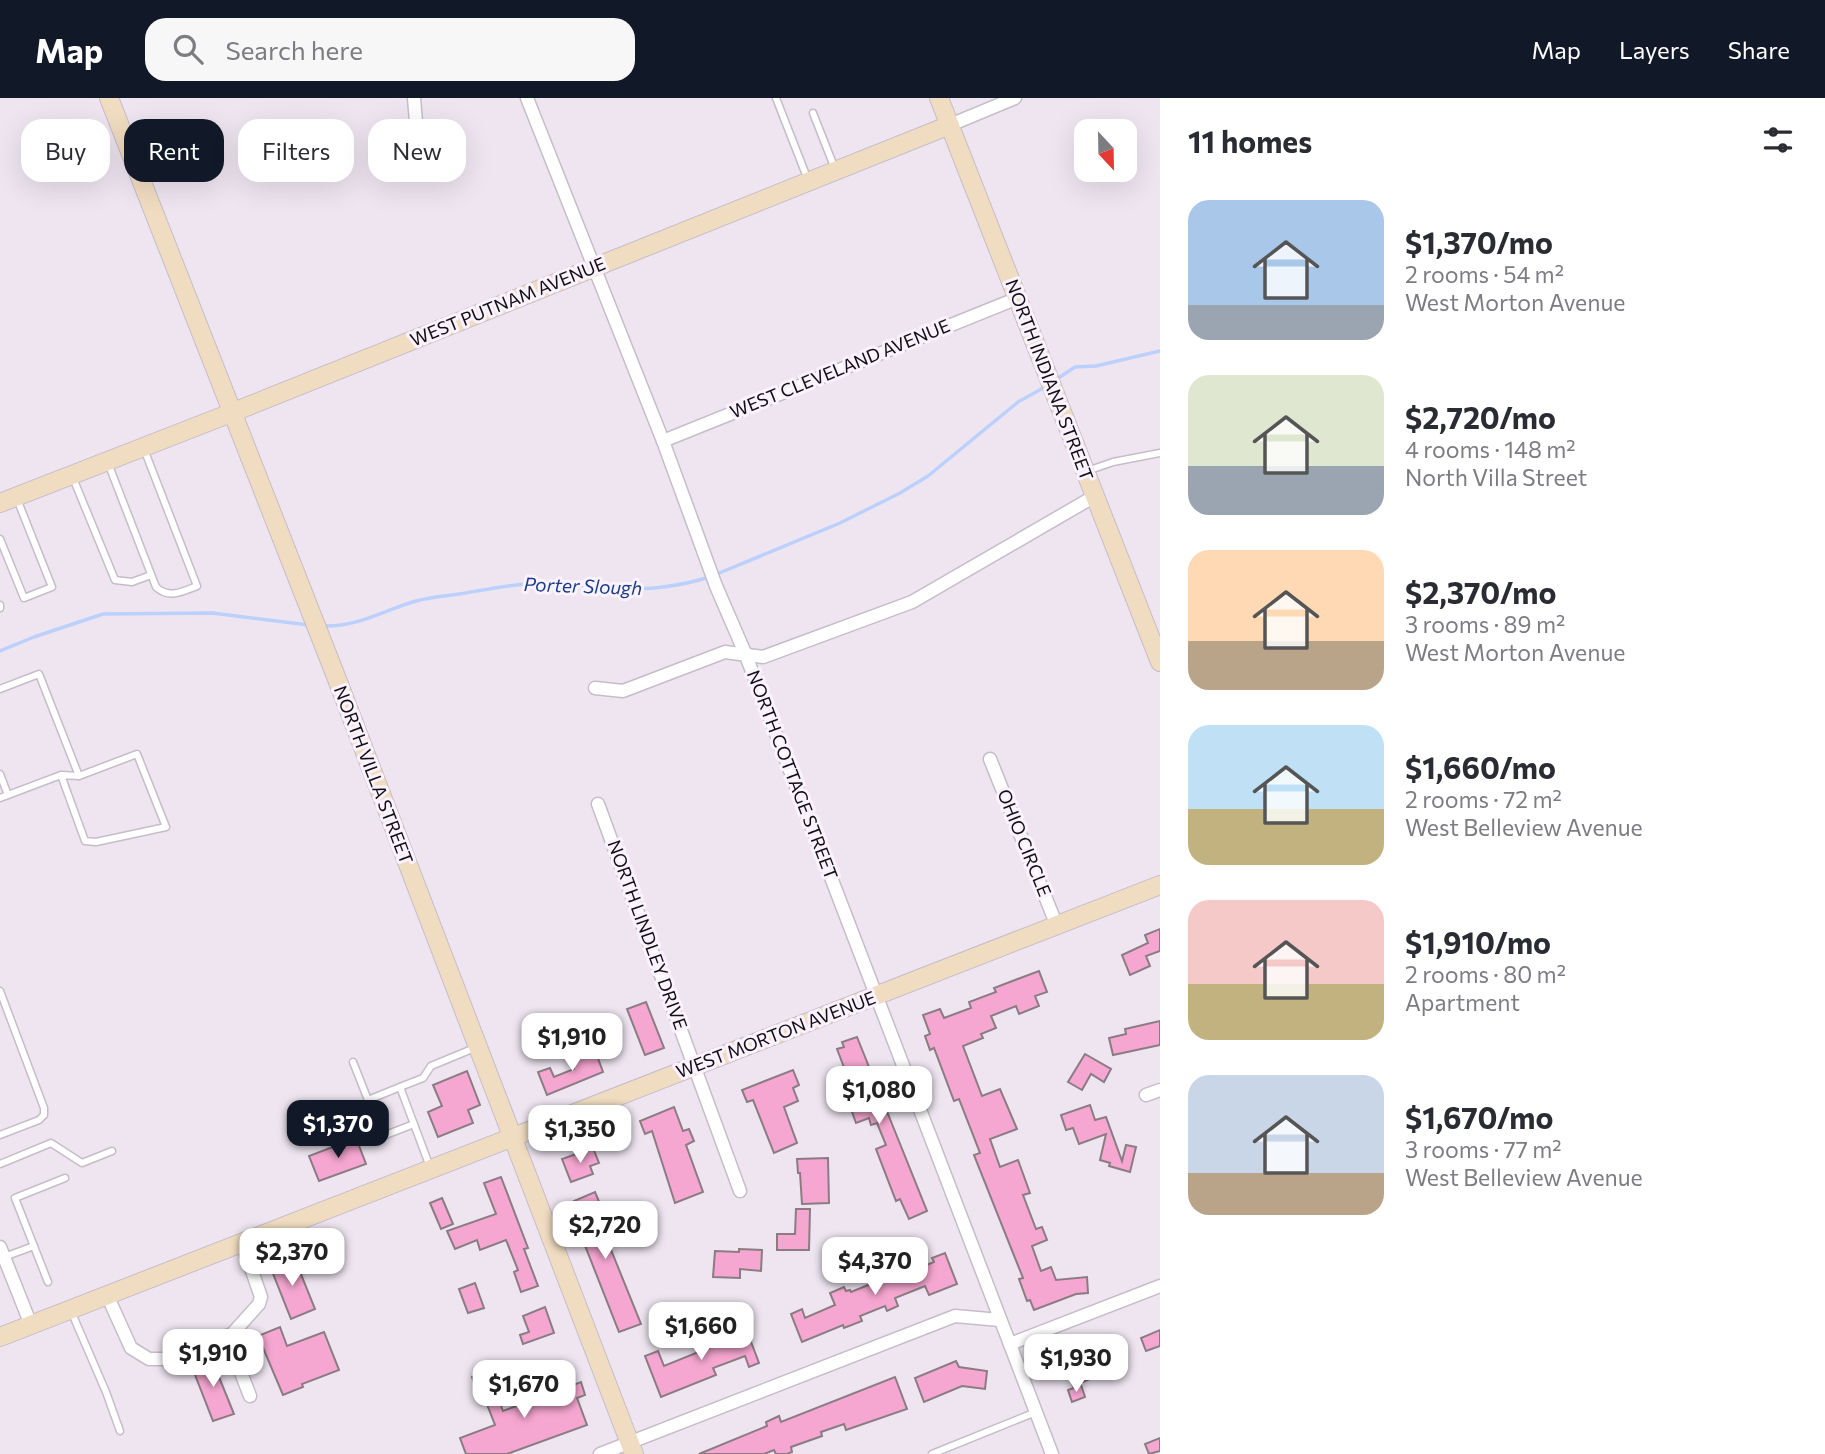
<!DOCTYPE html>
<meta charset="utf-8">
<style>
body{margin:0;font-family:Commissioner,sans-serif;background:#f7f7f7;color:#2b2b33;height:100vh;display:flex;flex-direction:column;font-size:26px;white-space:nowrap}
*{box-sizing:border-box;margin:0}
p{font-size:23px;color:#7c7c81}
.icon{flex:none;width:38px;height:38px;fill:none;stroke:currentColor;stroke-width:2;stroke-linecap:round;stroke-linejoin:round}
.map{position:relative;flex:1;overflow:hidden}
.details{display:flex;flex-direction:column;background:#fff;width:665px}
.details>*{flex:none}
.top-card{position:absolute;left:21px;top:21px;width:665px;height:63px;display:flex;gap:14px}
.needle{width:46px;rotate:158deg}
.fabs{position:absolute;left:1074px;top:21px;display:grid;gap:14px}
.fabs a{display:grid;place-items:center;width:63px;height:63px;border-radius:14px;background:#fff;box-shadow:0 7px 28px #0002;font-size:35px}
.price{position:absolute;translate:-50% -60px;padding:0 16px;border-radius:14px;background:#fff;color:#222;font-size:23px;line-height:46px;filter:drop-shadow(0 2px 4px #0008)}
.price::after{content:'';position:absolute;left:50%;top:42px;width:21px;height:16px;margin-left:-10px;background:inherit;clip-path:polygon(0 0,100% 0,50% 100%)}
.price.on{background:#111827;color:#fff}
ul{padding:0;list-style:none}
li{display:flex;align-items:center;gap:21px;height:175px;padding:0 28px}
li span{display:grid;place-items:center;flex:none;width:196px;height:140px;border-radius:21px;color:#555}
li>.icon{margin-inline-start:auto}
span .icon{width:84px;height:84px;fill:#fffc;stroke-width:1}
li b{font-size:30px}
h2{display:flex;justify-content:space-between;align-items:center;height:84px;padding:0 28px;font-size:30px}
.tag{padding:0 24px;border-radius:21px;background:#fff;box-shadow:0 7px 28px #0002;font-size:24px;line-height:63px}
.tag.on{background:#111827;color:#fff}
header{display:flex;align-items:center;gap:42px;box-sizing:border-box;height:98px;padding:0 35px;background:#111827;color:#fff}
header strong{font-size:33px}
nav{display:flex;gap:38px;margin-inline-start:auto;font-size:24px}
.search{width:490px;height:63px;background:#f7f7f7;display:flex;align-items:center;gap:18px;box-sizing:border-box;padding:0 24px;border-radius:21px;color:#7c7c81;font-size:26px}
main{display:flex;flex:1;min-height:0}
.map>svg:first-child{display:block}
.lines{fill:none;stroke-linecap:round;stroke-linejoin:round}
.stream{stroke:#bbd1fb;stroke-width:3.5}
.building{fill:#f6a7d1;stroke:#8a7c82;stroke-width:2}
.lane-casing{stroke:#c6bdc9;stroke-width:9}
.street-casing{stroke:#c6bdc9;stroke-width:15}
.secondary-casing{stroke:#c6bdc9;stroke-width:20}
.lane{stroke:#fff;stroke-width:6}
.street{stroke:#fff;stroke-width:12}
.secondary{stroke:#f0dcc0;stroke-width:18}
.labels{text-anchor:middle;stroke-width:6;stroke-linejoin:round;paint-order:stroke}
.street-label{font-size:18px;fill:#120f13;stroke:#fbf2ff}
.water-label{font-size:19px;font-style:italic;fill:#1a3d8b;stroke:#fbf2ff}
</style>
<header>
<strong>Map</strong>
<div class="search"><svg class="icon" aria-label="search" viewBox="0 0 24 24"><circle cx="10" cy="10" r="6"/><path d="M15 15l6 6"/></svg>Search here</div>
<nav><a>Map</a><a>Layers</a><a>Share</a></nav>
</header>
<main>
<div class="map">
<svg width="1160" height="1356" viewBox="0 0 1160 1356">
<rect width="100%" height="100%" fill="#eee5f1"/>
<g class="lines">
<!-- stream -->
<g class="stream">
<path d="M1054,283L1075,269L1096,268L1160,253"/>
<path d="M717,476L840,425L900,395L928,378L1018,304L1045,289"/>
<path d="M324,528C358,529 384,512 416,503C430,499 445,498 459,496C489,491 518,485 549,485C571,484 597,494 618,487C638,496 688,486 709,479"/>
<path d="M0,553L34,539L103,516L212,515L309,527"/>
</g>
</g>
<!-- building -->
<g class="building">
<path d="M1160,831V853L1146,858L1150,868L1130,877L1122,857L1148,845L1145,837Z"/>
<path d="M1039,873L1047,894L1035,898L1039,908L1019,916L1016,908L991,918L996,930L981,936L983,940L963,948L982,998L1000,991L1017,1031L990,1041L1000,1069L1018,1062L1030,1095L1023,1097L1036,1131L1042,1129L1047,1142L1032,1148L1041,1173L1051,1169L1056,1182L1087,1179L1088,1195L1076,1196L1034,1212L1030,1202L1027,1203L1019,1181L1023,1180L974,1057L980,1055L959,1001L954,1003L934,950L930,952L925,938L930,936L923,917L940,911L944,920L971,910L969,904L996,894L994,890Z"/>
<path d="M646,904L664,950L645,957L627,911Z"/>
<path d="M1160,923V947L1113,957L1109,940L1126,936L1125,931Z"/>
<path d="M857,939L927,1113L909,1121L900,1101L896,1103L876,1051L886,1047L877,1025L871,1027L869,1020L856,1025L847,1000L851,998L842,974L845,972L837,951L844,949L842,944Z"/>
<path d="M582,953L584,959L596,955L603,974L547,997L538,974L550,970L554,979L574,971L569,958Z"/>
<path d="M1085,956L1111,971L1104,984L1091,976L1082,992L1068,984Z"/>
<path d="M793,972L799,987L793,990L798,1003L784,1009L797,1045L774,1055L753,1002L747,1004L742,992Z"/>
<path d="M467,973L480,1007L468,1012L473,1025L438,1039L428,1014L442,1008L433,987Z"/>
<path d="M1090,1007L1095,1022L1106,1019L1122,1063L1126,1047L1136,1049L1130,1074L1109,1068L1110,1065L1100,1062L1106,1036L1079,1046L1073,1030L1066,1032L1061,1017Z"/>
<path d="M674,1009L683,1033L689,1031L694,1043L686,1047L703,1094L675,1105L652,1033L645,1036L640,1023Z"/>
<path d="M356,1040L366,1066L319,1083L309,1058Z"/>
<path d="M593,1050L599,1065L590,1068L593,1076L571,1084L562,1061Z"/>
<path d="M828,1060L829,1105L802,1106L800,1075H798L797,1061Z"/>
<path d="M501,1079L528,1150L524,1151L538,1188L521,1194L514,1174L518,1172L506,1142L480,1152L477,1142L455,1151L447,1133L496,1116L484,1085Z"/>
<path d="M595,1094L610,1130L603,1132L641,1226L619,1234L573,1117L578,1114L574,1103Z"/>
<path d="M442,1100L453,1126L441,1131L430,1105Z"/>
<path d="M796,1111H810L809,1152H777V1136H795Z"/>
<path d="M739,1151L762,1152L761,1173L740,1171V1180L713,1179L715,1153L739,1154Z"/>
<path d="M945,1155L957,1186L929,1197L925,1188L895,1200L898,1208L887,1213L885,1208L860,1218L862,1223L844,1230L843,1227L802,1244L791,1216L802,1211L805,1220L835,1207L830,1195L844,1189L846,1193L850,1192L851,1194L876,1184L875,1181L909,1167L912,1173L934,1164L932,1160Z"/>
<path d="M294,1159L315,1211L291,1221L270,1168Z"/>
<path d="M475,1185L484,1210L468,1215L459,1191Z"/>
<path d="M545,1209L554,1235L523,1246L520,1237L529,1234L523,1218Z"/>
<path d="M745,1228L759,1265L749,1269L745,1258L713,1270L716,1277L661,1299L645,1258L658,1253L664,1268L721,1245L718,1238Z"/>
<path d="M280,1229L287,1248L324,1234L339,1272L302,1286L303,1289L283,1297L258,1238Z"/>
<path d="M1160,1232V1248L1146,1253L1141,1240Z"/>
<path d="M1089,1256L1096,1271L1088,1275L1090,1281L1073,1288L1068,1277L1074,1275L1070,1265Z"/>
<path d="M210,1257L234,1316L213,1323L192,1269L203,1265L201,1260Z"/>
<path d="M956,1263L959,1269L987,1273L985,1291L962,1288L924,1304L915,1280Z"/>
<path d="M488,1273L503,1313L581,1284L585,1297L577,1300L587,1327L507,1356H466L460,1340L495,1327L486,1304L482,1306L472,1279Z"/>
<path d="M895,1279L907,1311L846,1332L844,1326L821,1334L822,1338L791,1349L792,1354L787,1356H776L774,1352L764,1356H699L767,1328L766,1324L779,1318L781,1324Z"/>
<path d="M1081,1287L1085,1299L1072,1304L1068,1292Z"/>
<path d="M1160,1340V1353L1149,1356L1145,1346Z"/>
</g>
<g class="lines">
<!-- lane casing -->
<g class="lane-casing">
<g id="lane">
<path d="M776,0L808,82"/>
<path d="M813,15L835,71"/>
<path d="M108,365L156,489C169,501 182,494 197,488L144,351"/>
<path d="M1087,373L1113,364L1160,355"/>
<path d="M73,380L115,482L132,484L151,477"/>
<path d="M0,441L24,500L52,489L17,401"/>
<path d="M0,507V510"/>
<path d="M0,591L39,576L79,678"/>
<path d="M0,676L8,697"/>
<path d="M0,700L61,677L79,678L137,656L166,729L96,744L85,743L61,677"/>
<path d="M0,893L44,1010V1017L39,1022L0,1037"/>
<path d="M353,964L368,1002L400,989"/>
<path d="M370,1043L414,1026"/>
<path d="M0,1066L51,1045L82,1065L112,1053"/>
<path d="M430,1069L400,989L423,980L431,968L477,949"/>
<path d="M4,1159L34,1148"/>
<path d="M48,1184L15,1100L65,1080"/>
<path d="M71,1213L106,1294L120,1333"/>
<path d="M932,1356L1036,1314"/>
</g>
</g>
<!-- street casing -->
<g class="street-casing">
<g id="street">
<path d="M414,0L418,48"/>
<path d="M527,0L663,343L716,488L745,555L1052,1356"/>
<path d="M950,27L1015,0"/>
<path d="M663,343L1018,200"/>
<path d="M595,590L623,593L725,554L763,559L912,504L1095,398"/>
<path d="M990,661L1057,828"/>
<path d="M598,706L740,1093"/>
<path d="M1146,997L1160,992"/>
<path d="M0,1149L31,1227"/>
<path d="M107,1197L131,1250L149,1261H166L232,1236L259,1206L261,1199L242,1144"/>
<path d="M227,1238L250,1298"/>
<path d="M1010,1246L1160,1188"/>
<path d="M600,1356L955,1218L1000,1222"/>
</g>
</g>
<!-- secondary casing -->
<g class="secondary-casing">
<g id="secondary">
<path d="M109,0L335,576L634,1356"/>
<path d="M939,0L1160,564"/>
<path d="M0,405L231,315L950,27"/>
<path d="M0,1239L1160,787"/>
</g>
</g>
<!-- lane -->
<use href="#lane" class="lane"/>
<!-- street -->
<use href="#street" class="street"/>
<!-- secondary -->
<use href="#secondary" class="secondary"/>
</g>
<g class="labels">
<!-- street labels -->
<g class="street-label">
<text transform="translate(508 204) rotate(-22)" y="6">WEST PUTNAM AVENUE</text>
<text transform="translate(840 271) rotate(-22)" y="6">WEST CLEVELAND AVENUE</text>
<text transform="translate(1049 282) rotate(69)" y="6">NORTH INDIANA STREET</text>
<text transform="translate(373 677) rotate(69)" y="6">NORTH VILLA STREET</text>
<text transform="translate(792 677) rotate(69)" y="6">NORTH COTTAGE STREET</text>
<text transform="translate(1024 745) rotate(68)" y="6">OHIO CIRCLE</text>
<text transform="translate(647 837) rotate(70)" y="6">NORTH LINDLEY DRIVE</text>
<text transform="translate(776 937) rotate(-21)" y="6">WEST MORTON AVENUE</text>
</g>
<!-- water labels -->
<g class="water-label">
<text transform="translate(583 488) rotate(2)" y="7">Porter Slough</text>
</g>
</g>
</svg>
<div class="fabs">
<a><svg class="needle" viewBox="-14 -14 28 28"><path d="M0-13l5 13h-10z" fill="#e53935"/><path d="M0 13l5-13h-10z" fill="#7c7c81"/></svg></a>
</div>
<b class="price" style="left:572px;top:975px">$1,910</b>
<b class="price" style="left:879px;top:1028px">$1,080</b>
<b class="price on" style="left:338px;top:1062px">$1,370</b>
<b class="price" style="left:580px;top:1067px">$1,350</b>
<b class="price" style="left:605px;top:1163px">$2,720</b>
<b class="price" style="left:292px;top:1190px">$2,370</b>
<b class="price" style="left:875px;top:1199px">$4,370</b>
<b class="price" style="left:701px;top:1264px">$1,660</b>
<b class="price" style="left:213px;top:1291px">$1,910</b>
<b class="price" style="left:1076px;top:1296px">$1,930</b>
<b class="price" style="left:524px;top:1322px">$1,670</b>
<div class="top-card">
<a class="tag">Buy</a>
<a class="tag on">Rent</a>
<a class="tag">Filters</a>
<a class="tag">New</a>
</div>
</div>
<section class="details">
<h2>11 homes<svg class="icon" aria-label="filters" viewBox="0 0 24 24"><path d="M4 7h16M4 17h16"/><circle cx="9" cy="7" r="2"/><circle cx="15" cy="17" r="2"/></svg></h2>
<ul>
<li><span style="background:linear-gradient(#a9c7e8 75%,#9aa5b1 0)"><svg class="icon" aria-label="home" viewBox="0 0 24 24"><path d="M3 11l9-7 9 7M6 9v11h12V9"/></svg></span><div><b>$1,370/mo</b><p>2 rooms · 54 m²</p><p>West Morton Avenue</p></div></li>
<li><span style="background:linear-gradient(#dfe7d0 65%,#9aa5b1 0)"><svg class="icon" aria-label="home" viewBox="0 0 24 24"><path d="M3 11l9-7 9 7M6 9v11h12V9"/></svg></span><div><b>$2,720/mo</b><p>4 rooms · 148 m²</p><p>North Villa Street</p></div></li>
<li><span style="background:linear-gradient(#ffd9b3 65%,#b9a48a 0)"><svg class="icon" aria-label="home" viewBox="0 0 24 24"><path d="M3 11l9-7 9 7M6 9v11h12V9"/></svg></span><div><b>$2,370/mo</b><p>3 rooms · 89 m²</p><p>West Morton Avenue</p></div></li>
<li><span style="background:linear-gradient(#bfe0f5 60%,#c2b280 0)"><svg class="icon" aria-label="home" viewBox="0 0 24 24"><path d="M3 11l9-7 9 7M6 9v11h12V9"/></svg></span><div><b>$1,660/mo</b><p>2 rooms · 72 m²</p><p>West Belleview Avenue</p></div></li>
<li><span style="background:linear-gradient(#f6c9c9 60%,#c2b280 0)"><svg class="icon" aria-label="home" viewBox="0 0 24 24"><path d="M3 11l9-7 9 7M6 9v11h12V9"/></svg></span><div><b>$1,910/mo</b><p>2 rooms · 80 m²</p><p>Apartment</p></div></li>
<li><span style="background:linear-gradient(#c9d6e8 70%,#b9a48a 0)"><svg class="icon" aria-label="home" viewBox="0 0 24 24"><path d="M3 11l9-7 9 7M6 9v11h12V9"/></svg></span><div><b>$1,670/mo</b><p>3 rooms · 77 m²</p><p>West Belleview Avenue</p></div></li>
</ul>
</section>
</main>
